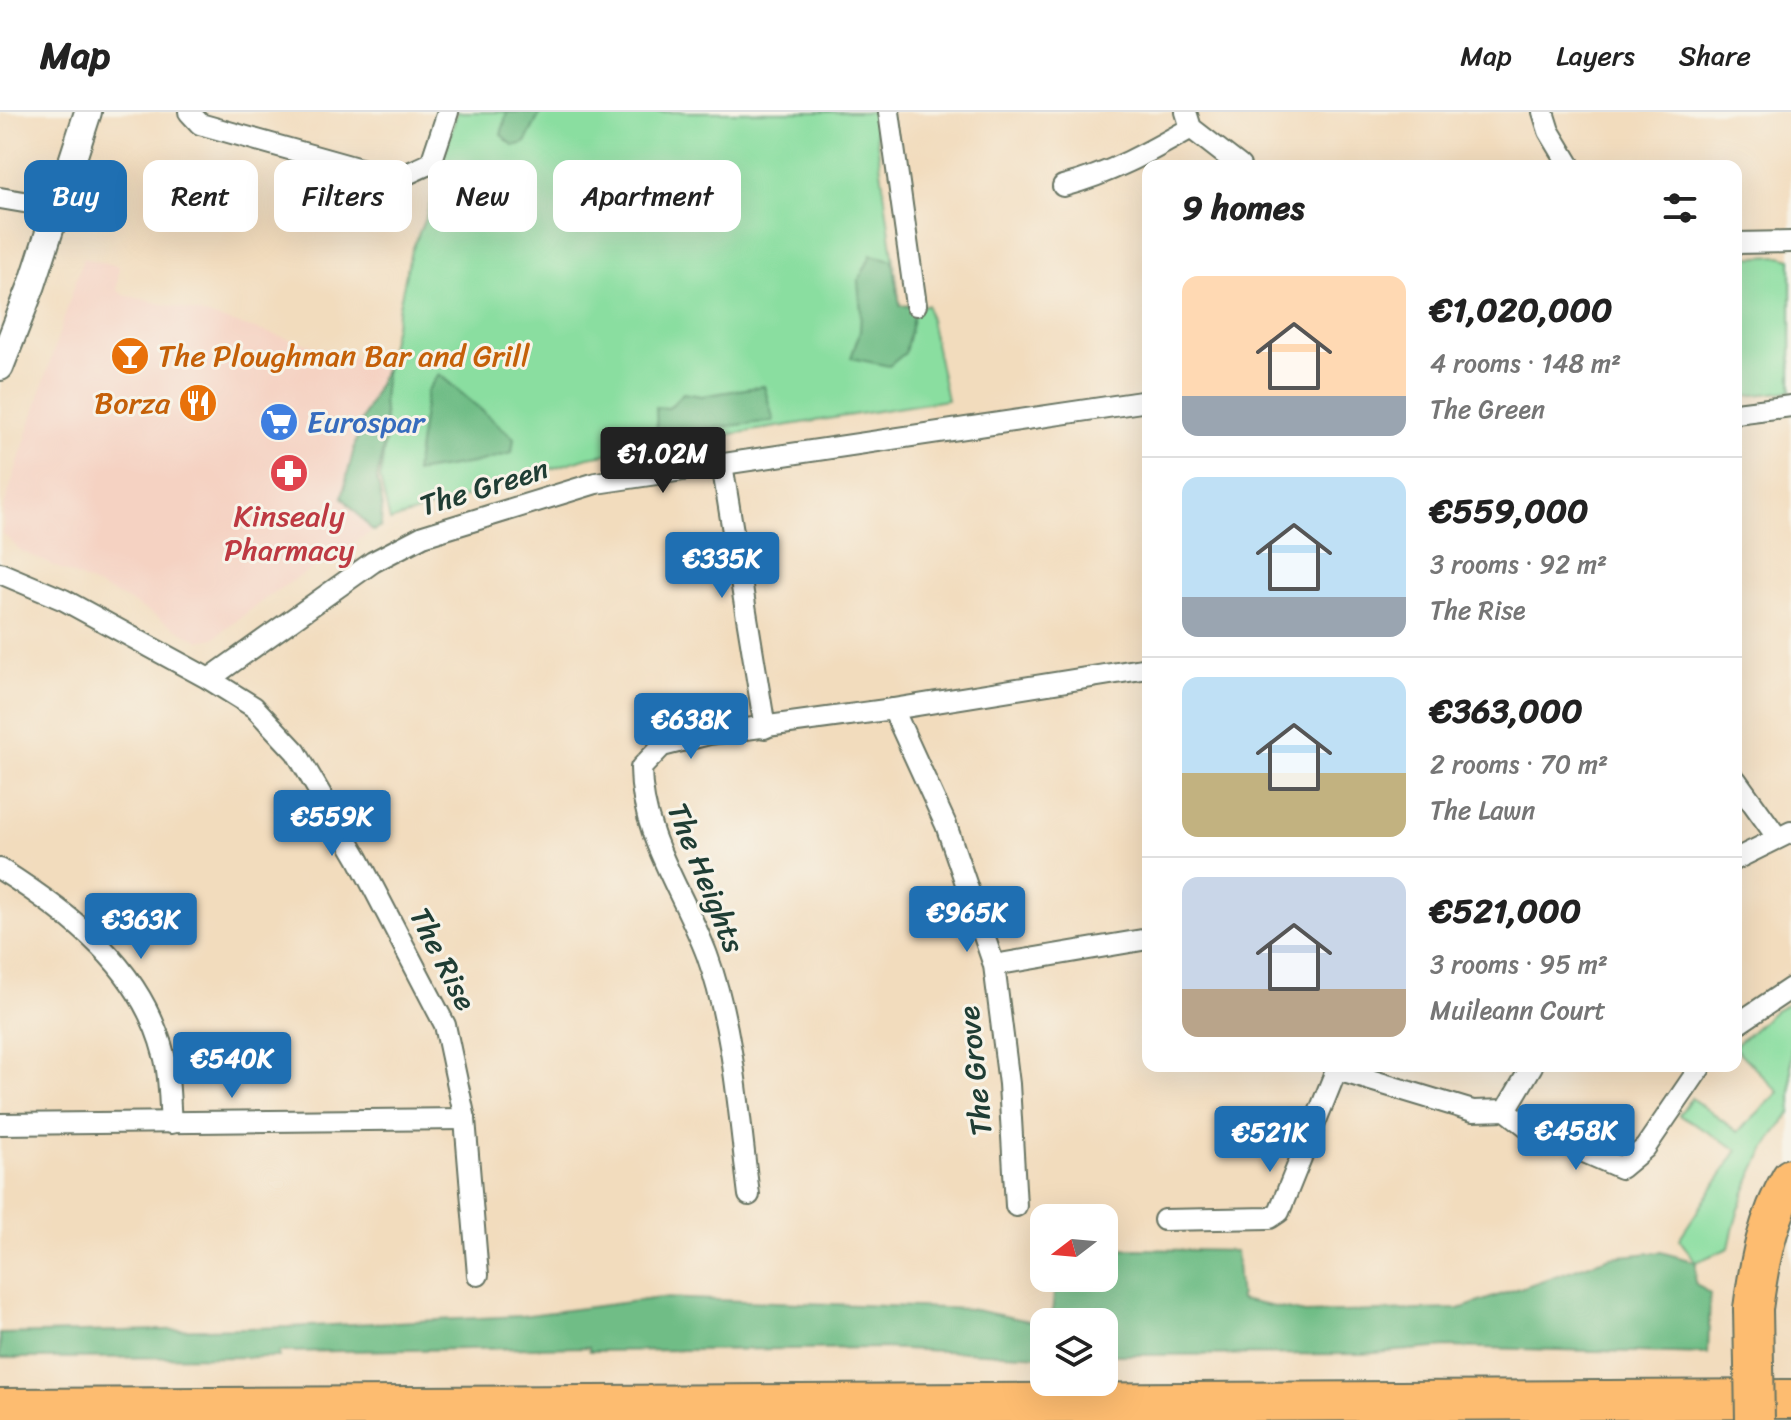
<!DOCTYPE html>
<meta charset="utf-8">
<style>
body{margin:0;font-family:Sriracha,sans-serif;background:#f2f2f2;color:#222;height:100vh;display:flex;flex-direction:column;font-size:30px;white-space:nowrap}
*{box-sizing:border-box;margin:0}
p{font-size:26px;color:#767676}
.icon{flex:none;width:44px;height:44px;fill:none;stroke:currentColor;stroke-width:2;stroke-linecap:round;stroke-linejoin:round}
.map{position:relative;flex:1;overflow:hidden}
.panel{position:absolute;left:1142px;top:48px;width:600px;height:912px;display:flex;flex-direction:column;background:#fff;border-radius:16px;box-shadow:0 8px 32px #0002}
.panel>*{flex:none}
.hud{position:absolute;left:24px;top:48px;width:760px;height:72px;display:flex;gap:16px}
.needle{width:52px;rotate:254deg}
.buttons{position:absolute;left:1030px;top:1092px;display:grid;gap:16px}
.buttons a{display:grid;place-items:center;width:88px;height:88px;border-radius:16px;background:#fff;box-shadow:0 8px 32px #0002;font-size:40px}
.price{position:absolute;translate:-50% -68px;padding:0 18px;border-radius:8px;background:#1f6fb2;color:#fff;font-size:26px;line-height:52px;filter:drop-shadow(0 2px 4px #0008)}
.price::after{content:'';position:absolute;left:50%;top:48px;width:24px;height:18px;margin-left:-12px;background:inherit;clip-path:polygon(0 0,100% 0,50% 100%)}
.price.current{background:#222;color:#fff}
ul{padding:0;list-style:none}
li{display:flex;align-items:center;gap:24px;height:200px;padding:0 40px}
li+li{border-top:2px solid #e0e0e0}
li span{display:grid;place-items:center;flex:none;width:224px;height:160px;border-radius:16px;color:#555}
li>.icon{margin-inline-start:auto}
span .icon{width:96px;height:96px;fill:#fffc;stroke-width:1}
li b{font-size:34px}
h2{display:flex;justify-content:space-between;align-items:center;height:96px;padding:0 40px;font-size:34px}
.pill{padding:0 28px;border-radius:16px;background:#fff;box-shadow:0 8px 32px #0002;font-size:28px;line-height:72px}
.pill.current{background:#1f6fb2;color:#fff}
header{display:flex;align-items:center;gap:48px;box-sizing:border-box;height:112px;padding:0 40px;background:#fff;border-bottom:2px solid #e0e0e0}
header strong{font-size:38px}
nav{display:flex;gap:44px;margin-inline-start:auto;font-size:28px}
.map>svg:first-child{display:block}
.built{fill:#f5d2c2}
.green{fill:#8adea0;stroke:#548e6a;stroke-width:2}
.forest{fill:#6fbd86;stroke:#477d5d;stroke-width:2}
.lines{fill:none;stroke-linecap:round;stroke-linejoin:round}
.minor-casing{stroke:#697564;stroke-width:24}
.tertiary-casing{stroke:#697564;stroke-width:30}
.motorway-casing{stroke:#697564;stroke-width:42}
.minor{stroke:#fff;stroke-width:20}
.tertiary{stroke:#fff;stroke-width:26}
.motorway{stroke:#fdbc70;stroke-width:38}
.motorway-bridge-casing{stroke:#697564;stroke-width:42;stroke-linecap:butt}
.motorway-bridge{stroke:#fdbc70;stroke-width:38}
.labels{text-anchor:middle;stroke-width:6;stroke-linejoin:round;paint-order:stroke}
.food-label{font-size:30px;fill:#c56008;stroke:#f7f3e8;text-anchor:start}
.shop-label{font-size:30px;fill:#366cbe;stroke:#f7f3e8;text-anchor:start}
.street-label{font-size:30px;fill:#1f3d34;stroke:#f7f3e8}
.health-label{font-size:30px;fill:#be3a42;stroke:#f7f3e8}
</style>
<header>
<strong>Map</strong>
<nav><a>Map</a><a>Layers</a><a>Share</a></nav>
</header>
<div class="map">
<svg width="1791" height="1308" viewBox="0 0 1791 1308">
<rect width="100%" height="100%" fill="#f7f3e8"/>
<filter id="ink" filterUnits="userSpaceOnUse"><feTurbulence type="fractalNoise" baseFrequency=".0125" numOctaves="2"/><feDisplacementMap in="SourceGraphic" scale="16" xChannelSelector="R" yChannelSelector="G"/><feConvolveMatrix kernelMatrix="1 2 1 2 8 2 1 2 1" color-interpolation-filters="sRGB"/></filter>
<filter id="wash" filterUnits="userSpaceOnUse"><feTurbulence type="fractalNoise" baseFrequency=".006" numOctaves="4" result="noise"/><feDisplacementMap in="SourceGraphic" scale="32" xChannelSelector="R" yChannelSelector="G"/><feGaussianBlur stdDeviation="1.8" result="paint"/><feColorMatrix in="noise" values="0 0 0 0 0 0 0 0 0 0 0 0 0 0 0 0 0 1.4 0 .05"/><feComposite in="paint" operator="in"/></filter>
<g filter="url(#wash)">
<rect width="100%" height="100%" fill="#f2dcbd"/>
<!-- built -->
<path class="built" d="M83,146L119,154L117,178L124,183L193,199L386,255L360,312L342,385L373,419L270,483L214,526L199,529L124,486L21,439L3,422V398Z"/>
<!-- green -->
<g class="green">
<path d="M457,0H873L900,194L927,193L947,288L588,345L390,409L380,367L386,322L383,289L386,255L410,143L426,104Z"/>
<path d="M1780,144L1791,147V279L1736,285V146Z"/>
<path d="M1791,890V1001C1759,1037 1738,1090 1729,1136L1696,1150L1679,1127L1738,1038L1679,1003L1691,986L1738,1020L1779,980L1736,937V933L1772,901Z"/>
</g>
<!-- forest -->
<g class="forest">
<path d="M507,0H541L525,31L514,34L501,23Z"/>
<path d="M871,143L893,148L900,194L916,193L905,241L889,254L851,246L860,219L861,199L858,170Z"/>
<path d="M386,255L383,289L386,322L377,367L382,390L381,415L373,419L342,385L360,312Z"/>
<path d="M439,262L514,326L512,341L473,351L415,360L427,279Z"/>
<path d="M764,274L774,309L657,322L656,295L669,296L683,281L702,284Z"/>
<path d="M1138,1137L1236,1139L1240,1188L1305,1201L1459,1197L1610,1145L1661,1140L1696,1150L1695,1171L1710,1182L1708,1242L1447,1235L1362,1242L1104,1243V1210H1051L1056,1166H1104V1138Z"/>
<path d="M660,1186L970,1197L1044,1212V1244L882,1236L589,1239V1235L279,1240V1245L0,1246V1222L290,1215L521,1204Z"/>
</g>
</g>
<g filter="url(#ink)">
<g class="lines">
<!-- minor casing -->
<g class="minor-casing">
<g id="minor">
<path d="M189,0L200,12L396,67L431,51L448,0"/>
<path d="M889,0L916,193"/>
<path d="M1186,0L1191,16L1240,54"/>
<path d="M1543,0L1549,19L1570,54"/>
<path d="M1063,74C1110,62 1149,40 1191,16"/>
<path d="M0,86L59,96"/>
<path d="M1736,131L1791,130"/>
<path d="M1736,301L1791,294"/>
<path d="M722,352L765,616"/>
<path d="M0,461L64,488L209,567L254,595L296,640L358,746L445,913L465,1007L478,1163"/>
<path d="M209,567L373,450L423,424L596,371L1148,289"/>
<path d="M893,597L946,713L994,853L1009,972L1016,1094"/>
<path d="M1736,668L1777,725"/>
<path d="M1736,747L1791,720"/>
<path d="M0,757C71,802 142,856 164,943C170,964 169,989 171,1011"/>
<path d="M994,853L1148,827"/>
<path d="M1736,913L1791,876"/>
<path d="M1337,958L1473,999L1506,998L1532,954"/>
<path d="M1506,998L1529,1016L1621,1056L1645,1036L1701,954"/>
<path d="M0,1012L465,1007"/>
<path d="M749,1083C739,1005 734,917 707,843C684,781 641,724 641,656L662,634L709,622L893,597L1148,556"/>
<path d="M1164,1108L1270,1106L1279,1100L1338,954"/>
</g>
</g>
<!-- tertiary casing -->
<g class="tertiary-casing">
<path id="tertiary" d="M0,255L32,173L88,0"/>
</g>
<!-- motorway casing -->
<g class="motorway-casing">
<g id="motorway">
<path d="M1753,1197C1759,1151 1767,1107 1791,1066"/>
<path d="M0,1296L1791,1287"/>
</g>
</g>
<!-- minor -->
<use href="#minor" class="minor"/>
<!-- tertiary -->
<use href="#tertiary" class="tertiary"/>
<!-- motorway -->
<use href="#motorway" class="motorway"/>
<!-- motorway-bridge casing -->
<g class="motorway-bridge-casing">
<path id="motorway-bridge" d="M1753,1197L1755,1308"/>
</g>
<!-- motorway-bridge -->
<use href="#motorway-bridge" class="motorway-bridge"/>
</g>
</g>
<!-- icons -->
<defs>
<g id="bar-disc" transform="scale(2)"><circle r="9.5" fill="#e8710a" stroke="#f7f3e8"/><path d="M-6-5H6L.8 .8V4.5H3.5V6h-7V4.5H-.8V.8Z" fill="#fff"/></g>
<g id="restaurant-disc" transform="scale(2)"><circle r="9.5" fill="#e8710a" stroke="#f7f3e8"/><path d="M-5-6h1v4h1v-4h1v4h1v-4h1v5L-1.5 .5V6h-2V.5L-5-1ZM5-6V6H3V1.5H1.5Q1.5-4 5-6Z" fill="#fff"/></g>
<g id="supermarket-disc" transform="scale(2)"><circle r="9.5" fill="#3f7fe0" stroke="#f7f3e8"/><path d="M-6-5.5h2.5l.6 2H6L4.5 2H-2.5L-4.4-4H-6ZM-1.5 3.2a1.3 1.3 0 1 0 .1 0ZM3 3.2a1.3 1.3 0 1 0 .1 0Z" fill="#fff"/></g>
<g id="pharmacy-disc" transform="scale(2)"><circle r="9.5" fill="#e0444e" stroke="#f7f3e8"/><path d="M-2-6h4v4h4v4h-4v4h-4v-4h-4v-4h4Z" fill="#fff"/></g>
</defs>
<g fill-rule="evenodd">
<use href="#bar-disc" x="130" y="244"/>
<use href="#restaurant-disc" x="198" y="291"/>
<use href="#supermarket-disc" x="279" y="310"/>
<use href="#pharmacy-disc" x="289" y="361"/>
</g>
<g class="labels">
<!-- food labels -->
<g class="food-label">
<text x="158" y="254">The Ploughman Bar and Grill</text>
<text x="170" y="301" text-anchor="end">Borza</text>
</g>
<!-- shop labels -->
<g class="shop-label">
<text x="307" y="320">Eurospar</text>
</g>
<!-- street labels -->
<g class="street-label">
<text transform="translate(484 375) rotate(-17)" y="10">The Green</text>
<text transform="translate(706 766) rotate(68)" y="10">The Heights</text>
<text transform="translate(443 847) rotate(63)" y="10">The Rise</text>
<text transform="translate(975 959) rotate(-96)" y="10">The Grove</text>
</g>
<!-- health labels -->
<g class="health-label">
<text x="289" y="414">Kinsealy<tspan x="289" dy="34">Pharmacy</tspan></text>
</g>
</g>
</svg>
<div class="buttons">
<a><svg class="needle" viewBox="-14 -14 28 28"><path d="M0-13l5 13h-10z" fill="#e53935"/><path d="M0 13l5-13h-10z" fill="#767676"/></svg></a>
<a><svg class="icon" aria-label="layers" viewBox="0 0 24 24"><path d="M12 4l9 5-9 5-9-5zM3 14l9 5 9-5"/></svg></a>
</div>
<b class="price current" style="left:663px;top:383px">€1.02M</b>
<b class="price" style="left:722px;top:488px">€335K</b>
<b class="price" style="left:691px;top:649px">€638K</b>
<b class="price" style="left:332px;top:746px">€559K</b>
<b class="price" style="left:967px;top:842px">€965K</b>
<b class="price" style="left:141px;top:849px">€363K</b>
<b class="price" style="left:232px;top:988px">€540K</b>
<b class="price" style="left:1576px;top:1060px">€458K</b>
<b class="price" style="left:1270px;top:1062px">€521K</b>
<div class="hud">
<a class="pill current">Buy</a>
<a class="pill">Rent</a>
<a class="pill">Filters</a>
<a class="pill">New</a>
<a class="pill">Apartment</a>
</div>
<section class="panel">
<h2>9 homes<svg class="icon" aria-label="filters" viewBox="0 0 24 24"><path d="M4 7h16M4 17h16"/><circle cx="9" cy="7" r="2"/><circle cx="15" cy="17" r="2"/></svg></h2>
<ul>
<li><span style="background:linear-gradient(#ffd9b3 75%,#9aa5b1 0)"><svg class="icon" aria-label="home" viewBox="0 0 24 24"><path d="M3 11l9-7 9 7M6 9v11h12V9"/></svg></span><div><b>€1,020,000</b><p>4 rooms · 148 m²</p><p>The Green</p></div></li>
<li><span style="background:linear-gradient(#bfe0f5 75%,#9aa5b1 0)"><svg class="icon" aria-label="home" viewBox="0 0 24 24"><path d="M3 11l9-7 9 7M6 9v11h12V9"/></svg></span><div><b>€559,000</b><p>3 rooms · 92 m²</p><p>The Rise</p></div></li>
<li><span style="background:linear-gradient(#bfe0f5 60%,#c2b280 0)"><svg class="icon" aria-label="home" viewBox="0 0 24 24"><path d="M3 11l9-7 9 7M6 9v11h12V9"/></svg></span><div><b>€363,000</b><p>2 rooms · 70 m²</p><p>The Lawn</p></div></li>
<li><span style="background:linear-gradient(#c9d6e8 70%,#b9a48a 0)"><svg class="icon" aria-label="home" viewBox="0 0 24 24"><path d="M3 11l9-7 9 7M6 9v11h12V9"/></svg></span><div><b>€521,000</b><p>3 rooms · 95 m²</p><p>Muileann Court</p></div></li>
</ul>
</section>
</div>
